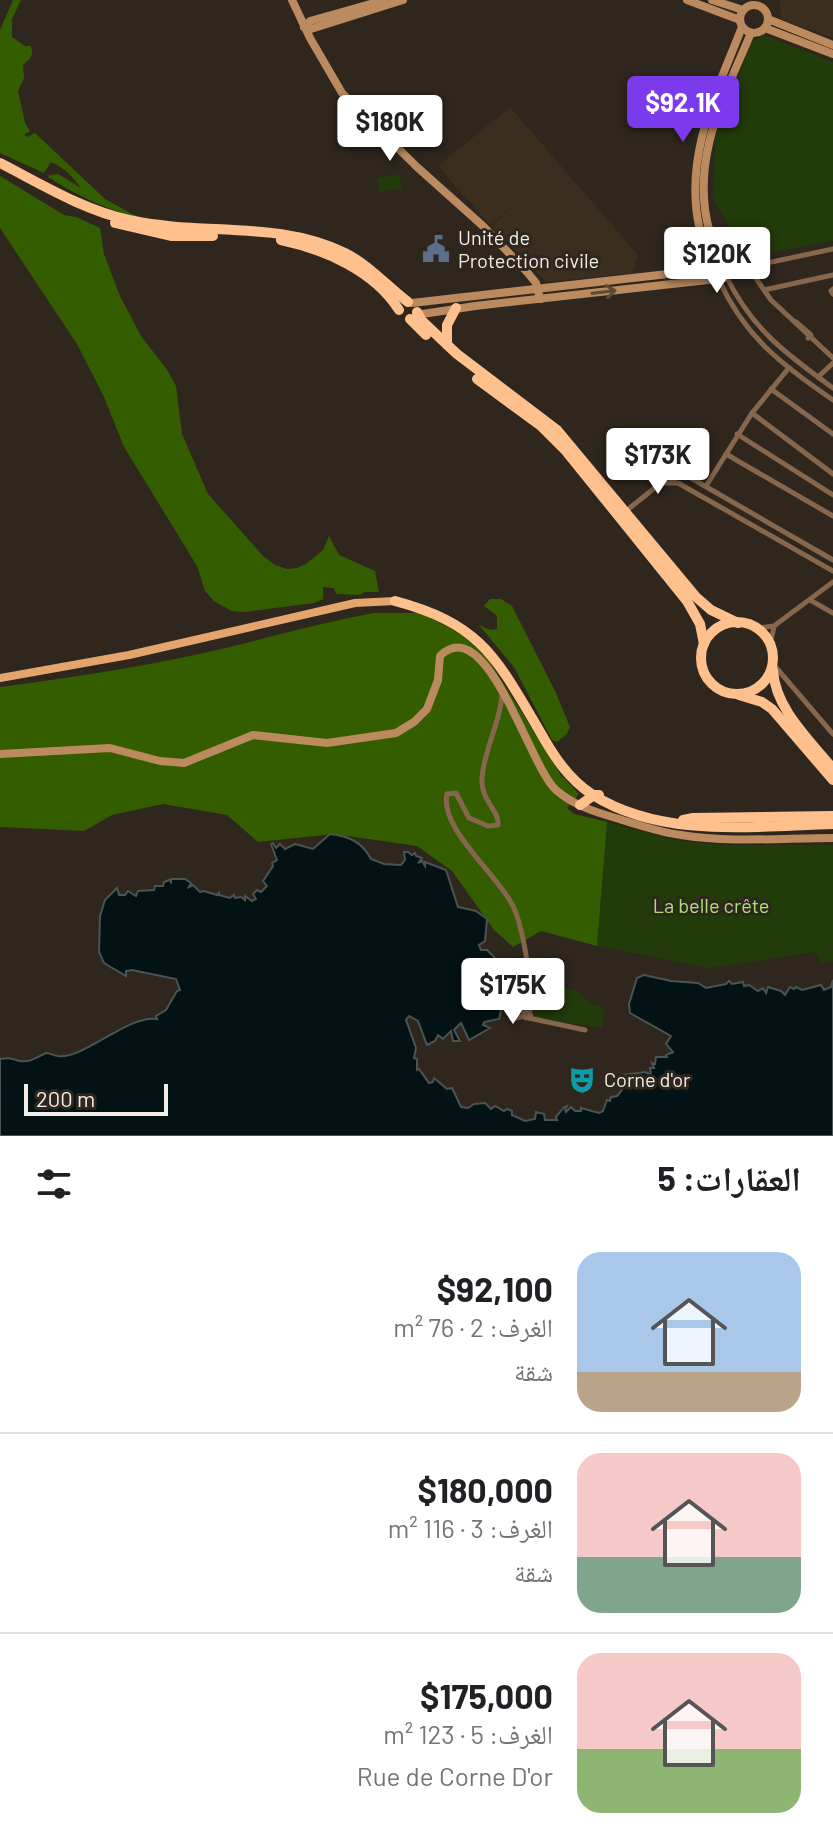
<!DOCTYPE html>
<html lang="ar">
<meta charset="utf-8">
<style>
body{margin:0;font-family:Barlow,"Noto Naskh Arabic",sans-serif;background:#f6f6f6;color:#202124;direction:rtl;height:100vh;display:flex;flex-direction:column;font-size:30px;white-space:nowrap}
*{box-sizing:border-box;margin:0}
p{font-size:26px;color:#757577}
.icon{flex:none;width:44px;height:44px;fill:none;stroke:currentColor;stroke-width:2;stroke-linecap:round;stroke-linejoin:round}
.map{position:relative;height:1136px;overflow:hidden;direction:ltr}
.side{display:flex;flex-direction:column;background:#fff;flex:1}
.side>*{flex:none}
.scale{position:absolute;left:24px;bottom:20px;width:144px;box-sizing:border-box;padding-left:8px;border:4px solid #f3ede7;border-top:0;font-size:22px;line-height:28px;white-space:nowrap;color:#f3ede7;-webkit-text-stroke:6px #2f271d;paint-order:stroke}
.price{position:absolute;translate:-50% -68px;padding:0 18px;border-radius:8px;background:#fff;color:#222;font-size:26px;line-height:52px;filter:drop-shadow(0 2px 4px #0008)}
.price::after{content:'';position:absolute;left:50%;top:48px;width:24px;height:18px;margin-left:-12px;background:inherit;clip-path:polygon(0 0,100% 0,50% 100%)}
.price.active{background:#7c3aed;color:#fff}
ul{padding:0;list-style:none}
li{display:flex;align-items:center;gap:24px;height:200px;padding:0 32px}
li+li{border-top:2px solid #e0e0e0}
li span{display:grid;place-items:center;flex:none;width:224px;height:160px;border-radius:24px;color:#555}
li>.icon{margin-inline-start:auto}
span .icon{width:96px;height:96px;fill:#fffc;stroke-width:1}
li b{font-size:34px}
h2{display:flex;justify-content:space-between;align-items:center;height:96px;padding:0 32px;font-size:34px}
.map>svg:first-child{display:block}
.built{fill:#3a2e1e}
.green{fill:#223b0a}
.forest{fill:#345d00}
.water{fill:#031215;stroke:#4b5454;stroke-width:2}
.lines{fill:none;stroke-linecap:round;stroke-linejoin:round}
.street{stroke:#86674d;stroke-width:5}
.secondary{stroke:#bb8a5f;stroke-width:8}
.primary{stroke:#e4a46d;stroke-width:8}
.highway{stroke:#fec18d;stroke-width:10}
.oneway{stroke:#604a34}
.labels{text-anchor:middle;stroke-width:6;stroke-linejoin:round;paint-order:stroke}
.poi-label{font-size:20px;fill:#f3ede7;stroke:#2f271d;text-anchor:start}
.park-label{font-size:20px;fill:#a8e377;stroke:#2f271d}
</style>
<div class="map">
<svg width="833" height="1136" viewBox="0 0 833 1136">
<rect width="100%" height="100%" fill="#2f271d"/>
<!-- built -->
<g class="built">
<path d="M780,0H833V38L781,19Z"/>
<path d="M510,107L638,255L632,273L547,282L491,226L521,200L490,225L438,166Z"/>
</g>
<!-- green -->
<g class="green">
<path d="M763,35L833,62V241L762,254L737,238L713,200L715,137L752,41Z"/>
<path d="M399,174L402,188L379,192L377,178Z"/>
<path d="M607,822L678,841L726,845H833V962H821L815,952L710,968L597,946Z"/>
<path d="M532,987L575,990L592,1004L604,1008L602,1028L536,1018Z"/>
</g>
<!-- forest -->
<g class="forest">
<path d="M13,0H21L12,19V37L25,46H31C34,56 30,59 23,65L24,78L18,91L25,123L30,131L24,135L27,137L35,133L105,199L130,213L148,220C112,212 79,197 48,177L49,175L58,174L81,188C73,177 64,167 51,162L44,173L0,153V30Z"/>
<path d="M0,176L64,215L76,217L100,228L104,254L120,296L141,336L168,371L176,386L182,434L208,494L263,556L275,565L287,569L297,568L306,564L323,550L329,536L339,555L375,571L379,592H364L360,595L336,594L334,588L323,587V599L314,603L245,612L232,611L215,602L205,591L197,566L124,447L104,397L77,344L0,228Z"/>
<path d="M490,599H501L512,606L556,693L570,727L567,734L557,742L552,740L514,667L479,625L490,630L497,629V616L484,606Z"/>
<path d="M374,613H420L449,627L482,649L561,775L579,794L567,808L574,814L607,822L597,946L541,931L513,947L494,930L452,871L417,846L334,834L258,842L227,815L163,804L112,815L84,831L0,827V687C77,677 154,665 230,647C278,635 325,622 374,613Z"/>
</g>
<!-- water -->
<path class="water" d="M330,834C347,836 362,841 371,859L384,864L401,865L405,860L404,852H408L412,855L415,853L416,856L422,858L418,863L422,861L425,866V862L446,870L458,907L476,911L487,919L485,941L479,945L481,950H487L500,963C499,982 505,999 499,1019L484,1022L483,1025L490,1028L469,1040L461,1023L454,1030L460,1041H453L451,1031L443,1039L438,1035L435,1041L427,1045L418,1021L409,1016L406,1020L416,1048L414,1058L417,1059V1070L419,1069L429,1083L433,1082L434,1078L447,1089L452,1088L461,1107L468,1108L474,1104L485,1103L491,1109L495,1106L504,1111L507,1109L512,1111V1115L525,1121L535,1119L536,1112L544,1114L545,1120H557L556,1117L564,1107L567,1106L565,1110L566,1112L571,1107L575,1111H581V1108L599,1113L603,1111L607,1100L610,1101L611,1097L617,1096L622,1090L623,1075L645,1072L651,1075L650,1068H654L652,1063L655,1064L656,1057H667L666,1055L673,1052L666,1044L671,1036L630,1013L629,1004L637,978L644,975L671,981L698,983L706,988L726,984L729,981L732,984L743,982L744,986L749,985L758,991L763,988L766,993L768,987L781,991L785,995L790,987L794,989L796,987L802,990L821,985L824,990L831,987L833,980V1136H0V1059C10,1057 12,1059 20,1061C30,1063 39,1056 46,1053C51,1053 54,1056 58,1056C83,1060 129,1014 157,1019L156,1016L166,1010L177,991L180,990L176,979L132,970L126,971V976L104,963L99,952L100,916L105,900L117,888L119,895H125L128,891L136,896L138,891L154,890L155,886H163L164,882L169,880L171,882V879H185L191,883L189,887L193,885L200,892L204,891L217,895L219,893V895L230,898L234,895L235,898L241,897L245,900V896L252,901L256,899L253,894L257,890L261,892L267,886L263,881L273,866L272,863L277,860L271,844L273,843L276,848L280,844L285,849L295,844L313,849Z"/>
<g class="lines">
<!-- street -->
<g class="street">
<path d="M723,265L747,267"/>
<path d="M748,267L771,300L833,358"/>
<path d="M726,275L748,267L833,249"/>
<path d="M726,276C752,329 786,354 833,388"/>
<path d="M719,280C745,337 782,365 833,400"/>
<path d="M833,289L831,291L833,294"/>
<path d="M764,290L833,275"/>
<path d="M796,322L811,335L808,338"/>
<path d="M818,377L833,363"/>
<path d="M771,389L833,434"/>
<path d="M752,413L833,474"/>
<path d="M737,434L833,495"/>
<path d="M726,454L833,516"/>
<circle cx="667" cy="475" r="8"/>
<path d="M673,472L684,474L833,560"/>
<path d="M669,483H678L833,571"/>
<path d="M706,486L752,413L788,369"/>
<path d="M626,511L662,482"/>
<path d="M810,600L833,613"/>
<path d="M757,628L774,626L833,582"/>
<path d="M770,644L774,627"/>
<path d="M773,664L833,734"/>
<path d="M502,695C500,723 484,750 482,778C480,800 500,811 498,825L488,826L469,818L456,793L447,794C439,828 498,875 513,906C524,930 532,984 530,1011"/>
<path d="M528,1010L531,1016L526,1018L524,1013Z"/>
<path d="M529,1018L585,1030"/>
<path d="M512,1019L524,1016"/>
</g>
<!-- secondary -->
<g class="secondary">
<path d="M292,0L310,38L342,93L417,167L483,226L527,272L536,283L540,299"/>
<path d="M687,0L740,20"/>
<path d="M712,0L743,10"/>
<circle cx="754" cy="19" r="14"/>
<path d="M768,19L833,45"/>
<path d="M304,27L311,29L403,0"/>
<path d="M304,27L310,21L385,0"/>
<path d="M765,28L833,54"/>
<path d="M720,264L712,269L713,277L717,279L724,278L727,271C725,268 721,265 719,262C714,255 713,241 710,233C689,161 724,97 751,33"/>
<path d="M712,268C708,254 702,240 699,226C684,155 717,91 742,27"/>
<path d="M412,303L712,269"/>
<path d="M416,315L475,306L717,279"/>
<path d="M0,754L110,748L160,761L184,763L253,735L327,743L396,733L414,722L427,709L438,680L440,656C487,610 529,766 556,790C573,805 595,812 616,818C638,825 659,832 681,835C730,843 783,838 833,838"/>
</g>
<!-- primary -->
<path class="primary" d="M0,678L129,655L355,603L395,601"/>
<!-- highway -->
<g class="highway">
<path d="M0,163C41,184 83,210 129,220C201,236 277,220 345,253C369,265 387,286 408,302"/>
<path d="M115,223L171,236H213"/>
<path d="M281,240C324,249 375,271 399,310"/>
<path d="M417,312L422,321L457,354L557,430L696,597L711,610L738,623"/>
<path d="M410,319L426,335"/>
<path d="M447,345V325L456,308"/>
<path d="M477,379L541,426L566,451L687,601L700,624L704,644"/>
<path d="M395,601C481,624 496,657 539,730C553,755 568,779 593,795C663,839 755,826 833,824"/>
<circle cx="737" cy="658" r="36"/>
<path d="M773,670C775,709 810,740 833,769"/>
<path d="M739,695L762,702L772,709L833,780"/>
<path d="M580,805L594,795H599"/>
<path d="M683,820L693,818L833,816"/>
</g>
</g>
<!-- one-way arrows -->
<defs><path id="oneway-shaft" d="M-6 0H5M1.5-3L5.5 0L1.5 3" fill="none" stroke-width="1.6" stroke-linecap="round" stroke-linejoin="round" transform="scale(2)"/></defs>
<use class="oneway" href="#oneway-shaft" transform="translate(604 292) rotate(-7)"/>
<!-- icons -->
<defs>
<g id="civic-bare" transform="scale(2.16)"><path d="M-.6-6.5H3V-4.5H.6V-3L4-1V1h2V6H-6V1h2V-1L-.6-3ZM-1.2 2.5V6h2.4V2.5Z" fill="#5c6f8a" stroke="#2f271d" stroke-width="2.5" paint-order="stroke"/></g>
<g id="theatre-bare" transform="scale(2.16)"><path d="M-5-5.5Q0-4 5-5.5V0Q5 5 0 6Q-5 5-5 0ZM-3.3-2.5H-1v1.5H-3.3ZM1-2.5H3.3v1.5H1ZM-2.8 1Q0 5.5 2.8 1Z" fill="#0f9aa8" stroke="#2f271d" stroke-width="2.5" paint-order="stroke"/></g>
</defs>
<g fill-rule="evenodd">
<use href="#civic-bare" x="436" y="249"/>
<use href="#theatre-bare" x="582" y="1080"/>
</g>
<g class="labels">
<!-- poi labels -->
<g class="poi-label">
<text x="458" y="245">Unité de<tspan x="458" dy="23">Protection civile</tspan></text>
<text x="604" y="1087">Corne d'or</text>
</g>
<!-- park labels -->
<g class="park-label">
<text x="711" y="913">La belle crête</text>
</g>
</g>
</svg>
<div class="scale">200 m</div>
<b class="price active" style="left:683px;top:144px">$92.1K</b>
<b class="price" style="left:390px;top:163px">$180K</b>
<b class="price" style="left:717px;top:295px">$120K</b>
<b class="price" style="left:658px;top:496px">$173K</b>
<b class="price" style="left:513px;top:1026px">$175K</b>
</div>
<section class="side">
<h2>العقارات: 5<svg class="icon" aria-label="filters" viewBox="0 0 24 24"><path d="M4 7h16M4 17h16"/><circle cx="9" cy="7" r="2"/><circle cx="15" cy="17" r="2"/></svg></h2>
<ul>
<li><span style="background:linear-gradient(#a9c7e8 75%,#b9a48a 0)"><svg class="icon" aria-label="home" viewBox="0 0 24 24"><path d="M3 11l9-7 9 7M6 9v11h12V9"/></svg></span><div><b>$92,100</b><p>الغرف: 2 · 76 m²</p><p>شقة</p></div></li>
<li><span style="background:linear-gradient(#f6c9c9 65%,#7fa58c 0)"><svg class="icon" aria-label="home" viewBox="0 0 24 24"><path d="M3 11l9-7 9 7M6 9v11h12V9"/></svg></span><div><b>$180,000</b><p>الغرف: 3 · 116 m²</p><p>شقة</p></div></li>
<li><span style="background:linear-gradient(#f6c9c9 60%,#8fb573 0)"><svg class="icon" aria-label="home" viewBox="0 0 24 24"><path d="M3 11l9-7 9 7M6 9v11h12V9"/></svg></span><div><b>$175,000</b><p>الغرف: 5 · 123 m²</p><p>Rue de Corne D'or</p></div></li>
</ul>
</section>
